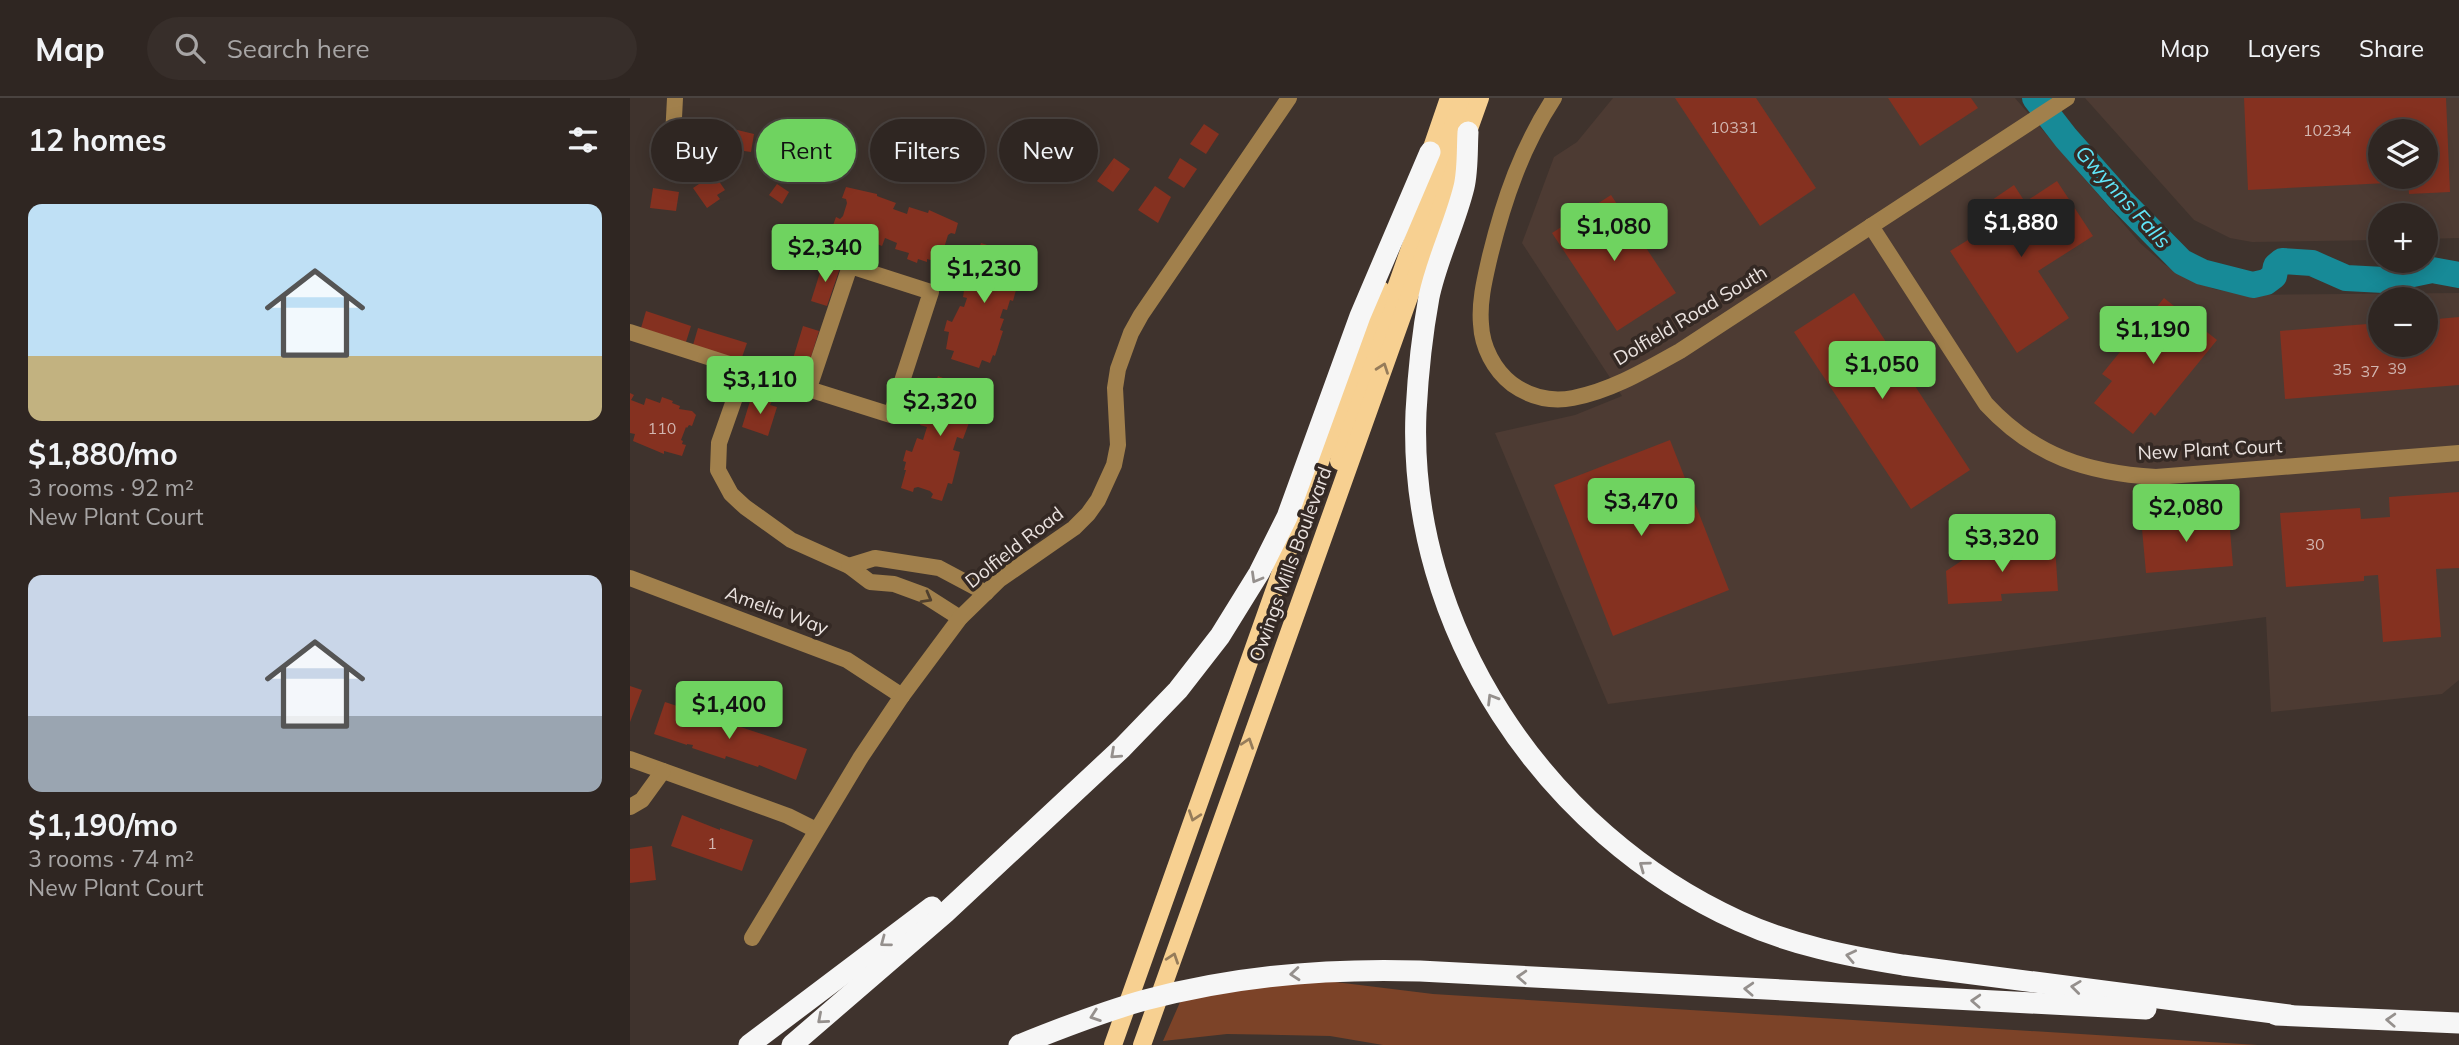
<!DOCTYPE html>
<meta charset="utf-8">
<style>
body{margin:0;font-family:Mulish,sans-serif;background:#372e2a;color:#f1f3f6;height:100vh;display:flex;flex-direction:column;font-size:26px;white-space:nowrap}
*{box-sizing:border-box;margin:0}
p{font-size:23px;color:#a7a5a5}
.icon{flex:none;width:38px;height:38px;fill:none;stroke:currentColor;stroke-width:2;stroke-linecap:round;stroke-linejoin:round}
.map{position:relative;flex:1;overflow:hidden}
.details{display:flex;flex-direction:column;background:#2f2622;width:630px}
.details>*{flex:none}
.guide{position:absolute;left:21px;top:21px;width:665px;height:63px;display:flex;gap:14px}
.tools{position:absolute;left:1738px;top:21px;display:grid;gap:14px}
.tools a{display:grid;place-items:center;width:70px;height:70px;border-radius:50%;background:#2f2622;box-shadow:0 4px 18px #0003,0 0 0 2px #4a4340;font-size:35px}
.price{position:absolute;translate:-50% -60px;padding:0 16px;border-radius:7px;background:#6fd360;color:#111;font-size:23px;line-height:46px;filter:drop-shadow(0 2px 4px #0008)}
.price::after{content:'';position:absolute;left:50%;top:42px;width:21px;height:16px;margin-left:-10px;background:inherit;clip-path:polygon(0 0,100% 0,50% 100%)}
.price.on{background:#222;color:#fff}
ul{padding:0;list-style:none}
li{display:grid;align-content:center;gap:14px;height:371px;padding:0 28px}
li span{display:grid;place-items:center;height:217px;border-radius:14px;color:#555}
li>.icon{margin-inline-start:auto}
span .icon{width:126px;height:126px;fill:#fffc;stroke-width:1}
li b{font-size:30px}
h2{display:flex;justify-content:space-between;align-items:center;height:84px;padding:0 28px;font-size:30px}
.chip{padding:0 24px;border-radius:32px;background:#2f2622;box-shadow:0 4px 18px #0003,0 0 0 2px #4a4340;font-size:24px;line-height:63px}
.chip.on{background:#6fd360;color:#111}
header{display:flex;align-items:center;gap:42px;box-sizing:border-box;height:98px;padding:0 35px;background:#2f2622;border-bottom:2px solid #4a4340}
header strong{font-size:33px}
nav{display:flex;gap:38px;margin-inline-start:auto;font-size:24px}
.search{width:490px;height:63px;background:#372e2a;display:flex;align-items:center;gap:18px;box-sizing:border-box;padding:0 24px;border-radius:38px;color:#a7a5a5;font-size:26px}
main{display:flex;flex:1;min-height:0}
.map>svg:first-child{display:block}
.built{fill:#4d3b33;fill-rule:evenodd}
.green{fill:#7c4328}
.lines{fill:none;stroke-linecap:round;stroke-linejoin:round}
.river{stroke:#178a97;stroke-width:26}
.building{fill:#853120;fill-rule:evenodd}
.minor{stroke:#a1804c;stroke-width:16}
.major{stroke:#f7d091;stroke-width:18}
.highway{stroke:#f6f6f6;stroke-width:21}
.oneway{stroke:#967c5a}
.oneway2{stroke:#95908d}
.oneway3{stroke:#4f3f2e}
.labels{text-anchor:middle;stroke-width:7;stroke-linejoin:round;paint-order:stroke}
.number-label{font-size:16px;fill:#d2b6b0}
.street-label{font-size:19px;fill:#ebe3e0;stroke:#342924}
.water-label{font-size:21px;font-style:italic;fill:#61e7fa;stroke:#342924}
</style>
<header>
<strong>Map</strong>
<div class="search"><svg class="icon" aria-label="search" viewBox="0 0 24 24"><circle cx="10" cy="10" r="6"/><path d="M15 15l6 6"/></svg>Search here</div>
<nav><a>Map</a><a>Layers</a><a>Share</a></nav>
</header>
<main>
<section class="details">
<h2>12 homes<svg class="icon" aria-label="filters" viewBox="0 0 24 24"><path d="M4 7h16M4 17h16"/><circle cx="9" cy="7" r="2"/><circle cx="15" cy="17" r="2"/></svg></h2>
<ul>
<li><span style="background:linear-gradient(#bfe0f5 70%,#c2b280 0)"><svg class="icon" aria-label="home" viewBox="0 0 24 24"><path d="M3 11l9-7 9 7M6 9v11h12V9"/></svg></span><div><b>$1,880/mo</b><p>3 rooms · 92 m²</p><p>New Plant Court</p></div></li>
<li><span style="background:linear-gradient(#c9d6e8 65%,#9aa5b1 0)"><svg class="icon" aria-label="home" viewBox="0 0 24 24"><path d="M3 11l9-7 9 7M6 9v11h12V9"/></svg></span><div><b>$1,190/mo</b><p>3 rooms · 74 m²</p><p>New Plant Court</p></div></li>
</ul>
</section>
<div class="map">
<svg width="1829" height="947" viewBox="0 0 1829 947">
<rect width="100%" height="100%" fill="#3f332d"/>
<!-- built -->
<g class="built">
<path d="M983,0H1385L1510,145L1534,166L1555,179L1584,191L1615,197L1829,195V582L1812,596L1641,614L1636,519L978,606L865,335L945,317L992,298L892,145L924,59L947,44ZM1750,201H1796V247H1750Z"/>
<path d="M1455,0H1829V140L1796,141V117H1750V142L1622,144L1600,140L1564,122ZM1750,33H1796V79H1750Z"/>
</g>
<!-- green -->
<path class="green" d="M697,883L803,896L1628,947H753L700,938L597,936L533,943L551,902L633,889Z"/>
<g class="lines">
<!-- river -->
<path class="river" d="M1405,0L1436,40L1491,102L1552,164L1572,174L1623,187L1636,184L1644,178L1646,168L1652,163L1682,165L1716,180L1754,182L1802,172L1829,177"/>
</g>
<!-- building -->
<g class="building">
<path d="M1045,0H1126L1186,90L1130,128Z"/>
<path d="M1258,0H1341L1348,10L1290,48Z"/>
<path d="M1614,0H1816L1820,94L1779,96L1778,84L1618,92ZM1750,33H1796V79H1750Z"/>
<path d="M574,26L589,36L576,56L560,46Z"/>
<path d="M99,30L124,36L121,54L114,53L113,58L94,55Z"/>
<path d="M484,60L500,71L483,94L467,83Z"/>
<path d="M550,60L567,71L554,90L538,80Z"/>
<path d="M84,76L95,92L87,97L90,101L77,110L63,90Z"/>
<path d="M1427,83L1463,138L1408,173L1439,220L1387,255L1320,153L1351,134L1340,117L1384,87L1395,104Z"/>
<path d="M147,86L159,94L152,106L139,97Z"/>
<path d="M525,88L541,99L528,125L508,112Z"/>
<path d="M216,89L247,96V98L266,105L263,111L277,116L279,109L298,115L299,112L328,125L325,136L321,135L318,137L314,150L315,154L319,155L315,166L297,161V164L288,161L287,165L277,161L279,155L265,151L267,145L255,140L252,148L239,143L237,148L226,144L227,141L220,139V137L202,130L206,119L210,121L213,118L217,105L216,101L212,100Z"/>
<path d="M23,90L49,94L46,113L20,110Z"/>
<path d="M981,97L1046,195L987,233L922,135Z"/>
<path d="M351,145L393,159L392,164L395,165L383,191L386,192L383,203L380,202L377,212L373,211L370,220L374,221L370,232L373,233L365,258L363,257L360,265L352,262L349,270L321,261L324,253L316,251L319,234L314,233L317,222L322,224L330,208L334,209L337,200L333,199L336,180L332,179L335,169L341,170L346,149L349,150Z"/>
<path d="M193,165L210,170L197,208L181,203Z"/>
<path d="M1224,195L1340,372L1281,411L1164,234Z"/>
<path d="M1534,200L1587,242L1525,318L1521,314L1503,336L1464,305L1482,283L1472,276Z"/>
<path d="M16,213L61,228L56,244L11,230Z"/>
<path d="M1829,219V287L1655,301L1650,233L1750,225V247H1796V222Z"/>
<path d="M173,228L189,233L177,272L161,267Z"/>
<path d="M68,230L117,245L111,262L63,247Z"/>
<path d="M308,278L318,282L317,285L320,288L332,292H337L338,287L349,291L342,323L340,322L333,341L327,339L323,352L330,354L322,386L318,385L312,403L301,400L303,396L300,393L288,389L284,390L283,394L271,390L276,372H274L276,364L273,363L276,352L282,354L287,340L293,342L297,329L290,327L295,313L289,311L292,302L296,304L299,294L301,295Z"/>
<path d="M0,295L4,297L1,302L14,307L16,300L30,305L32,299L43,303L42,305L50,308L49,311L62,313L66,317L62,328L59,327L57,330L56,329L51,342L53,343L52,346L56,347L52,358L34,353V356L3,343L5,336L0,335Z"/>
<path d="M121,300L130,303L131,300L142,303L140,307L147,309L138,338L112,329Z"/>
<path d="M1040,342L1099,492L983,538L924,387Z"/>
<path d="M1829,394V470L1806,471L1811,539L1753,544L1748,477L1734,478V483L1656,489L1650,415L1730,410L1731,421L1760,419L1759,399Z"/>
<path d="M1556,416L1557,423L1599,420L1603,468L1516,475L1511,420Z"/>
<path d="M1365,441L1371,451L1425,448L1428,493L1371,496L1372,503L1318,506L1316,473Z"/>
<path d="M0,588L12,592L0,624Z"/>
<path d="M35,604L177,651L166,682L129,667L128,669L96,658L95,661L62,650L63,647L57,646V647L24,636Z"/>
<path d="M52,717L90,732V730L123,742L112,773L41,748Z"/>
<path d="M22,748L26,782L0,785V751Z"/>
</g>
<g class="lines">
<!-- minor -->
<g class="minor">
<path d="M924,0C892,49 874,101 860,158C855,180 849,203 851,226C852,249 864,272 882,286C900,299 921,304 943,300C981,293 1016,272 1050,253L1437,0"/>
<path d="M43,39L45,0"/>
<path d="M1241,128L1356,306C1404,358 1457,375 1526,379L1829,355"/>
<path d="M0,234L115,271L89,345L88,372L101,396L115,409L161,442L219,468L240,484L264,486L294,497L330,520"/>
<path d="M115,271L261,317L301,194L220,168L179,290"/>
<path d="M219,468L245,460L309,470L356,495"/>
<path d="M0,480L217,562L272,598"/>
<path d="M0,661L158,718L186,732"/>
<path d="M0,709L12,702L33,673"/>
<path d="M122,840L231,659L272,598L330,520L369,482L444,430L458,416L468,402L484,367L488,347L485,290L488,271L501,235L511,217L659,0"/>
</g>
<!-- major -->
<g class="major">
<path d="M796,67L819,0"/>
<path d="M709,363L718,326L833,0"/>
<path d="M483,947L751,192"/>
<path d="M512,947L850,0"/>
</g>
<!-- highway -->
<g class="highway">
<path d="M838,34C837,52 838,72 834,89C825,126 807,161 799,199C792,237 788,276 786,314C777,530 915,735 1109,823C1162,847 1217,858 1273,867L1659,917"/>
<path d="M1646,917L1829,925"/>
<path d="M119,947L302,809"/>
<path d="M162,947L315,815L492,650L548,592L590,538L629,475L657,419L730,218L800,54"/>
<path d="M389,947C431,930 472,914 515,902C605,878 697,870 790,873L1516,911"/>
</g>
</g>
<!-- one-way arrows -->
<defs><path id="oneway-chevron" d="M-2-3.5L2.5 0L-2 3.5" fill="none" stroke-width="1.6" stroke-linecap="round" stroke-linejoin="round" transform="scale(1.75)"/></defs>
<g class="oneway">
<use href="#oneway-chevron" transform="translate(753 270) rotate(-70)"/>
<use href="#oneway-chevron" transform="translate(618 645) rotate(-71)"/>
<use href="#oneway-chevron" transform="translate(564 718) rotate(109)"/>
<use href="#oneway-chevron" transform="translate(543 860) rotate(-71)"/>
</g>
<g class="oneway2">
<use href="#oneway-chevron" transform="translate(626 480) rotate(120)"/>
<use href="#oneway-chevron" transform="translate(862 601) rotate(-121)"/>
<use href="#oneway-chevron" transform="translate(485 656) rotate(138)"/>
<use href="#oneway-chevron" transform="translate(1014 768) rotate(-144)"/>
<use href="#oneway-chevron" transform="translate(255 844) rotate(143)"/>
<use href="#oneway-chevron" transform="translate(1221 858) rotate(-168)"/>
<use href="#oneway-chevron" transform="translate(665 876) rotate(175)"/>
<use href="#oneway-chevron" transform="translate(892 879) rotate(-177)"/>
<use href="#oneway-chevron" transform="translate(1446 889) rotate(-173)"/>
<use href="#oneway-chevron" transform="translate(1119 891) rotate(-177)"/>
<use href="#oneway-chevron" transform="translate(1346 903) rotate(-177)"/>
<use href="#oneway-chevron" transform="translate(465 918) rotate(161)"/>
<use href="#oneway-chevron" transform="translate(192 921) rotate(139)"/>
<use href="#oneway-chevron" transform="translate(1761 922) rotate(-177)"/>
</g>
<use class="oneway3" href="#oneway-chevron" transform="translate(297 500) rotate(29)"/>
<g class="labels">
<!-- number labels -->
<g class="number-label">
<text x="1104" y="35">10331</text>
<text x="1697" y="38">10234</text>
<text x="1767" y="276">39</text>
<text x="1712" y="277">35</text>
<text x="1740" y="279">37</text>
<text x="32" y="336">110</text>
<text x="1685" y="452">30</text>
<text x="82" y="751">1</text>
</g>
<!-- street labels -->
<g class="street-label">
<text transform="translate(1060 217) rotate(-31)" y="7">Dolfield Road South</text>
<text transform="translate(1580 351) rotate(-3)" y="7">New Plant Court</text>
<text transform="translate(384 449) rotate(-38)" y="7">Dolfield Road</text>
<text transform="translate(660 466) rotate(-70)" y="7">Owings Mills Boulevard</text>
<text transform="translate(147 512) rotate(20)" y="7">Amelia Way</text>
</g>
<!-- water labels -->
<g class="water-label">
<text transform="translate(1493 99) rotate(48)" y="7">Gwynns Falls</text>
</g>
</g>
</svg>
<div class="tools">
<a><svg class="icon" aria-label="layers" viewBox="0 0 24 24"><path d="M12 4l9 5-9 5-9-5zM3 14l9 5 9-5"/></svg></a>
<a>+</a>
<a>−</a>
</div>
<b class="price on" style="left:1391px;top:161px">$1,880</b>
<b class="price" style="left:984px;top:165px">$1,080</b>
<b class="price" style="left:195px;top:186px">$2,340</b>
<b class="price" style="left:354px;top:207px">$1,230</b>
<b class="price" style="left:1523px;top:268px">$1,190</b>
<b class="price" style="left:1252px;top:303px">$1,050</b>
<b class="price" style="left:130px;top:318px">$3,110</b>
<b class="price" style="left:310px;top:340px">$2,320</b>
<b class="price" style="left:1011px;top:440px">$3,470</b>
<b class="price" style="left:1556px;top:446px">$2,080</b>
<b class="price" style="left:1372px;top:476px">$3,320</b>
<b class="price" style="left:99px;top:643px">$1,400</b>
<div class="guide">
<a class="chip">Buy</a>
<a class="chip on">Rent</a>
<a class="chip">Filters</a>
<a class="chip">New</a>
</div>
</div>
</main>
